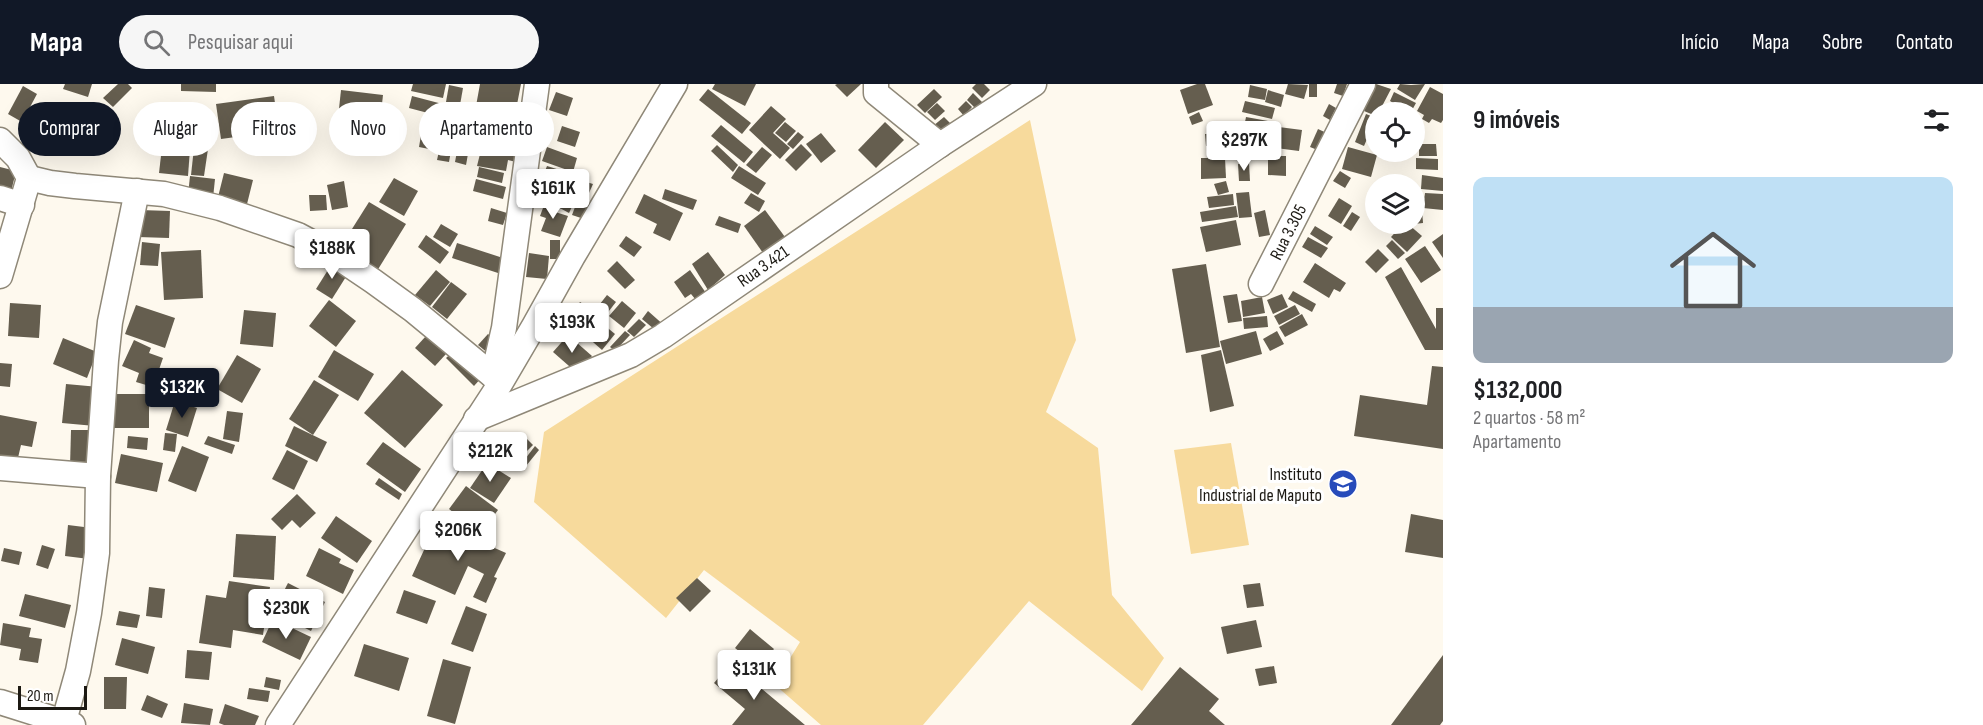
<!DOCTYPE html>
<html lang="pt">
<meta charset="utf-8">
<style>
body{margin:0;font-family:"Sofia Sans Condensed",sans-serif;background:#f6f6f6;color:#202124;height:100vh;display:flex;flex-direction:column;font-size:22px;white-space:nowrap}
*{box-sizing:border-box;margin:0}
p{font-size:20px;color:#757577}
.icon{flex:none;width:33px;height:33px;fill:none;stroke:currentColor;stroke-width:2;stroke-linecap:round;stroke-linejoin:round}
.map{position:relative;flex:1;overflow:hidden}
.drawer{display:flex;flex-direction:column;background:#fff;width:540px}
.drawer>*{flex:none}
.guide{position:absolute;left:18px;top:18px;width:570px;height:54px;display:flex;gap:12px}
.controls{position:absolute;left:1365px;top:18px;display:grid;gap:12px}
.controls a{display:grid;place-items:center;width:60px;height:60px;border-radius:50%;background:#fff;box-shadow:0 6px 24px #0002;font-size:30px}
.scale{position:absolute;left:18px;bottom:15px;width:69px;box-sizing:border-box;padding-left:6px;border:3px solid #1c1913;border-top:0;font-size:16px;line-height:21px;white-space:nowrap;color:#1c1913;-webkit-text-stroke:4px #fff;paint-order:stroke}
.price{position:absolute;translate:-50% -51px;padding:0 14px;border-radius:6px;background:#fff;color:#222;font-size:20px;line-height:39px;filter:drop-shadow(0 2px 3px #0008)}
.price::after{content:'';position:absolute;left:50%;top:36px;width:18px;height:14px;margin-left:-9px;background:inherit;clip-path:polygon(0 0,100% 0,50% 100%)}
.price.on{background:#111827;color:#fff}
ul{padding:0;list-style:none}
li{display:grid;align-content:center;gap:12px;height:318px;padding:0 30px}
li span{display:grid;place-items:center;height:186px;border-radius:12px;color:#555}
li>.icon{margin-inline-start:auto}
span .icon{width:108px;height:108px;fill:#fffc;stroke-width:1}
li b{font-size:26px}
h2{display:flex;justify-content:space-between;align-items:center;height:72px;padding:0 30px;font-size:26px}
.pill{padding:0 21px;border-radius:27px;background:#fff;box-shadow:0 6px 24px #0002;font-size:21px;line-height:54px}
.pill.on{background:#111827;color:#fff}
header{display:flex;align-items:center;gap:36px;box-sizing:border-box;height:84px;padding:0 30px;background:#111827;color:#fff}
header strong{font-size:28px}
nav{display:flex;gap:33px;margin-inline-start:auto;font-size:21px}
.search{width:420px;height:54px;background:#f6f6f6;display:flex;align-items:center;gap:15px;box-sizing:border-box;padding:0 21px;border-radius:33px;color:#757577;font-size:22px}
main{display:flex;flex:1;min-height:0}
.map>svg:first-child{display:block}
.green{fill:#f7da9c}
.building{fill:#655e4f}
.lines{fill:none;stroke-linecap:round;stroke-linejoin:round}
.street-casing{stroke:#8f8878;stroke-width:27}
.street{stroke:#fff;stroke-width:24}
.labels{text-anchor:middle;stroke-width:6;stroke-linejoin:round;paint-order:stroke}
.street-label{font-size:18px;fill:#1c1913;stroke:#fff}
.poi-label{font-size:18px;fill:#1c1913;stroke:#fff;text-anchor:end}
</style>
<header>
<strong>Mapa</strong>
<div class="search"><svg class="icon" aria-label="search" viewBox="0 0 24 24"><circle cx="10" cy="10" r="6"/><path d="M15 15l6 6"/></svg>Pesquisar aqui</div>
<nav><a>Início</a><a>Mapa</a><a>Sobre</a><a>Contato</a></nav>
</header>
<main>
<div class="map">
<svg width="1443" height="641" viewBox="0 0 1443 641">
<rect width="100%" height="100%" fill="#fef9ee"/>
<!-- green -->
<g class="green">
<path d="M1030,36L1076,256L1046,328L1098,364L1112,511L1164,574L1142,607L1029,517L923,641H821L774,600L800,558L704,486L666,534L534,418L544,348Z"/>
<path d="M1231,359L1249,461L1191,470L1174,366Z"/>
</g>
<!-- building -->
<g class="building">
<path d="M65,0H92L88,13L63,5Z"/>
<path d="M118,0H128L132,4L113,23L103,14Z"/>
<path d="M181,0H216V8L181,7Z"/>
<path d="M413,0H446L443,14L411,7Z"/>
<path d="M480,0H521L513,41L503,39L499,58L478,54L482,35L474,33Z"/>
<path d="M715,0H756L745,22L712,5Z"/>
<path d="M837,0H861L847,13L835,1Z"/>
<path d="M976,0H984L990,6L982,14L972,4Z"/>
<path d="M1197,0H1205L1213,21L1188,30L1180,6Z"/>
<path d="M1288,0L1308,1L1304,15L1285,10Z"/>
<rect x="1309" y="0" width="8" height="13"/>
<path d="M1337,0H1347L1343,12L1334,9Z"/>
<path d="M1376,0L1391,5L1379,28H1376V32L1364,27Z"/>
<path d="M1400,0L1411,1L1425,0L1415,16L1397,5Z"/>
<path d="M449,1L463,4L460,21L446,18Z"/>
<path d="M1250,1L1267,5L1265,16L1248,13Z"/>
<path d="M23,2L37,10L22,38L8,30Z"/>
<path d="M1430,3L1443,10V36L1441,39L1432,35L1429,39L1422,35L1424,31L1417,27Z"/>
<path d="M708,5L751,39L742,50L699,16Z"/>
<path d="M934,5L942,13L925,29L917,21Z"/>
<path d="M341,6L383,11L380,38L338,34Z"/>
<path d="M1268,6L1284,11L1281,23L1265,18Z"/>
<path d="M556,8L573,14L567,32L549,26Z"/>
<path d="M1394,8L1416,19L1411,28H1401L1403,25L1390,17Z"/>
<path d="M973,9L983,19L976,25L967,16Z"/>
<path d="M274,12L279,47L221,55L216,20Z"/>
<path d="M412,12L450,22L447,34L409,24Z"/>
<path d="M966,17L972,23L964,32L958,25Z"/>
<path d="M1245,17L1275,24L1272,35L1242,28Z"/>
<path d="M937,19L945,27L935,36L927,28Z"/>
<path d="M1329,20L1336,24L1330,36L1323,32Z"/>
<path d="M771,22L786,35L773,49L790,64L780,75L749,46Z"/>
<path d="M1199,28L1203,37L1192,41L1189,33Z"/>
<path d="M143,29H183V59L142,58Z"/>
<path d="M1366,30L1376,34V58L1367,55L1364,62L1355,58Z"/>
<path d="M425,33L445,36L443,49L423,46Z"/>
<path d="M944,33L951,40L940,50L933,42Z"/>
<path d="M1246,33L1268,37L1265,57L1242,53Z"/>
<path d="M463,35L474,37L466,81L455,78Z"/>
<path d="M1230,37L1231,47L1214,48V38Z"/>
<path d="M785,38L796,47L786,58L775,49Z"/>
<path d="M885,38L904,56L876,84L858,66Z"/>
<path d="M721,41L753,68L744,79L711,52Z"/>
<path d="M562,42L580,48L575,63L557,57Z"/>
<path d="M1271,42L1302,46L1299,67L1269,63Z"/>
<path d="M1318,45L1333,52L1325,69L1310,63Z"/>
<path d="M798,48L804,53L793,65L787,60Z"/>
<path d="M821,49L836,67L821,79L806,60Z"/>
<path d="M1229,49V61L1206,62L1205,50Z"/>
<path d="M421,51L440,55V53L453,55L449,78L437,76L439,67L419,63Z"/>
<path d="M483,58L519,64L516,78L508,76L506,87L477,82Z"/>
<path d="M801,60L812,71L796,87L785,76Z"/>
<path d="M1419,60H1436L1437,72H1419Z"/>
<path d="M717,61L738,81L733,88L711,67Z"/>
<path d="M162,63L190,65L188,92L159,89Z"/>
<path d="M547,63L577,74L573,88L542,77Z"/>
<path d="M762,63L772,71L756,89L746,81Z"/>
<path d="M1348,63L1377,71L1371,93L1342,85Z"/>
<path d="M194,64L208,65L204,92L191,91Z"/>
<path d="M1268,72H1286V92L1268,91Z"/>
<path d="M1201,74H1225L1226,94L1201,95Z"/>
<path d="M1416,74L1438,75V86L1416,85Z"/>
<path d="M1249,79L1250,97H1239L1238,80Z"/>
<path d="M547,82L576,91L572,102L543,92Z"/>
<path d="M739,82L766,99L758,111L731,94Z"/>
<path d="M0,83L16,87L11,108L0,106Z"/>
<path d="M479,83L504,89L502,99L477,93Z"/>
<path d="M1340,87L1351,94L1345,104L1333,97Z"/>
<path d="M224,89L253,96L246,124L217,117Z"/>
<path d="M1422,91L1443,94V107L1421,105Z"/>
<path d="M190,92L215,95L213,114L188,111Z"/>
<path d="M394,94L418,107L404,132L379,118Z"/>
<path d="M476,95L506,103L503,115L473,107Z"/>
<path d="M580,96L593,100L589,109L577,105Z"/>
<path d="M344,97L348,123L332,126L327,101Z"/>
<path d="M1226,97L1229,108L1218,111L1214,100Z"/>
<path d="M565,102L579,108L569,129L556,122Z"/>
<path d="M665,105L697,116L693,126L662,115Z"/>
<path d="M1249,108L1252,133L1239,134L1236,109Z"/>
<path d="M751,109L765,117L759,128L744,119Z"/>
<path d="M1425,109L1443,110V126L1423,124Z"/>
<path d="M644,110L683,129L670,157L653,149L657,140L635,129Z"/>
<path d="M1233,110L1234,121L1209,124L1207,113Z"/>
<path d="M309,111H326L327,126L310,127Z"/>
<path d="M1339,114L1352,122L1341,140L1328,132Z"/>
<path d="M578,115L589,119L584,135L572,131Z"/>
<path d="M546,116L555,119L552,127L568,132L560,153L541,147L546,134L540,132Z"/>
<path d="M369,118L406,140L377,187L340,164Z"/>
<path d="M1236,122L1238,133L1202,138L1200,128Z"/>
<path d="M491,124L507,129L503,141L488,137Z"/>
<path d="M1422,125L1423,139L1414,140V126Z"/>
<path d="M140,126L170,127L169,154L138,153Z"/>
<path d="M765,126L785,153L763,169L744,142Z"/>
<path d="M1265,126L1270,151L1259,153L1254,129Z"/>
<path d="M1352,128L1360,133L1351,147L1343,142Z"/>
<path d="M719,132L741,140L738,149L715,141Z"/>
<path d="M1236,136L1241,161L1206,168L1200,143Z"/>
<path d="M441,140L458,150L450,163L433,153Z"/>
<path d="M1403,140H1408L1422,152L1407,168L1391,153Z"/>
<path d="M1315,142L1333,153L1327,161L1310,150Z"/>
<path d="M1443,150V174L1432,158Z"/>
<path d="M426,151L449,168L440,180L418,163Z"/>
<path d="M626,152L642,163L634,173L619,162Z"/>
<path d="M1308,153L1328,164L1321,174L1302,163Z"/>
<rect x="550" y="156" width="10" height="19"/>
<path d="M1392,156L1405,169L1398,175L1386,162Z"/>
<path d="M142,158L160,160L158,182L140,181Z"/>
<path d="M457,159L503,174L498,189L452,174Z"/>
<path d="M1425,162L1441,186L1421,199L1405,175Z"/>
<path d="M1378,165L1389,176L1376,189L1365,178Z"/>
<path d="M201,166L203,214L164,216L161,168Z"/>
<path d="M708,168L725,191L708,206L692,180Z"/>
<path d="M529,169L549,172L547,195L526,193Z"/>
<path d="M617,177L635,196L625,205L607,187Z"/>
<path d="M333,178L349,188L332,215L316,205Z"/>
<path d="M1315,179L1346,199L1340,208L1334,205L1329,214L1303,198Z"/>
<path d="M1206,180L1220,263L1186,269L1172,185Z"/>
<path d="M1401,183L1436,245V224H1443V266H1425L1385,193Z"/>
<path d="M436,186L450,198L430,222L415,211Z"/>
<path d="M690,186L706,209L696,216L691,210L685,214L674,198Z"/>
<path d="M451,198L467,210L447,235L432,223Z"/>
<path d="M1293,207L1316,220L1312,228L1288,215Z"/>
<path d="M1237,210L1242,237L1228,239L1223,212Z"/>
<path d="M1282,210L1288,223L1273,230L1267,216Z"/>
<path d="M607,211L616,218L605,232L596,225Z"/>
<path d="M1262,213L1265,229L1243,233L1241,217Z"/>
<path d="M329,216L356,237L336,263L309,242Z"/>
<path d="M622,217L636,229L624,244L609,232Z"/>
<path d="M580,218L594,227L576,252L563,243Z"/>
<path d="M10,219L41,221L39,254L8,252Z"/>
<path d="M136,221L175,234L165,264L125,250Z"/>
<path d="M1295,221L1300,230L1279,241L1274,232Z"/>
<path d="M244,226L276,229L273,263L240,260Z"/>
<path d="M648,227L666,243L660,250L642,235Z"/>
<path d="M1302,230L1308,241L1285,253L1279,243Z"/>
<path d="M1267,232L1268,243L1244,245L1243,234Z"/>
<path d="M639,235L646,241L634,253L627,247Z"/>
<path d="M598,236L615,250L602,266L585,251Z"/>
<path d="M625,247L630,251L615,267L610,263Z"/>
<path d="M1256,247L1262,270L1226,280L1220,257Z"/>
<path d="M1277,247L1284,260L1270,267L1263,255Z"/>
<path d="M488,250L499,259L489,270L478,261Z"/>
<path d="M568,251L592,272L577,289L553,268Z"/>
<path d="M426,252L446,270L435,282L415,264Z"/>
<path d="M63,254L97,268L87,294L53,280Z"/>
<path d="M134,256L151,264L149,269L163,274L153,303L136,298L139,289L122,282Z"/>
<path d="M334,266L374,290L358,317L318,293Z"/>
<path d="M455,266L482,293L474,302L446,274Z"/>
<path d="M1221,266L1234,322L1210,328L1201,271Z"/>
<path d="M237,271L261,285L242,319L217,305Z"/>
<path d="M0,279L12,280L10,303L0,302Z"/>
<path d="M1432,282L1443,283V365L1354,352L1360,311L1427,321Z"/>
<path d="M402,286L443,321L405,364L364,329Z"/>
<path d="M314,296L339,311L313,351L289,335Z"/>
<path d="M66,300L99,303L95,342L62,339Z"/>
<rect x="111" y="310" width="38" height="34"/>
<path d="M175,317L197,324L188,353L166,346Z"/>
<path d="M227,327L243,329L239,358L223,355Z"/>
<path d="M0,331L37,338L32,363L21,361L17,378L0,374Z"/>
<path d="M294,342L327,358L317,378L285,362Z"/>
<path d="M71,346H95L94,384L70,383Z"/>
<path d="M165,349L177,350L175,368L163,366Z"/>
<path d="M128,352L148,354L147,366L127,364Z"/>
<path d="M208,352L235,361L232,370L204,360Z"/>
<path d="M525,353L533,361L518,376L510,368Z"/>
<path d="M499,356L509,364L500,375L490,368Z"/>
<path d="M383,358L421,385L405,408L366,380Z"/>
<path d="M182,362L209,373L196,408L168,397Z"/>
<path d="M535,362L539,366L526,382L522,379Z"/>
<path d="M287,366L308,377L294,406L272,395Z"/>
<path d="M121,370L163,379L157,408L115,399Z"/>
<path d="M487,379L511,394L494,419L470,404Z"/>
<path d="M379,394L402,410L399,416L375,400Z"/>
<path d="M466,402L498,426L480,450L449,425Z"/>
<path d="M297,410L316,429L300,444L292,436L282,446L271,435Z"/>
<path d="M1411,430L1443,436V474L1405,468Z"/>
<path d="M336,432L372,457L357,479L321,454Z"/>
<path d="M436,440L446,445L447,443L506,469L494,493L497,494L486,519L473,513L484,490L468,482L455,511L412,492Z"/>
<path d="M68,441L92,444L89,475L65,472Z"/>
<path d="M236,450L276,452L274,496L233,493Z"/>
<path d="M42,461L55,465L48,485L36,481Z"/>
<path d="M4,464L22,468L19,481L1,477Z"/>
<path d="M319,464L341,475L339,479L354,486L343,510L306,492Z"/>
<path d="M697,494L711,507L690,528L676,514Z"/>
<path d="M229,497L270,503L263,551L233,546L231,564L199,559L206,511L226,514Z"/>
<path d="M288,499L325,518L311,547L273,528Z"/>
<path d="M1260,499L1264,522L1247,524L1243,501Z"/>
<path d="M149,503L165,505L162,534L146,532Z"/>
<path d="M404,506L436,517L427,540L396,529Z"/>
<path d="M25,510L71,521L65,544L19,532Z"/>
<path d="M466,522L487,530L473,568L451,560Z"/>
<path d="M119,527L140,531L137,544L116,541Z"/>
<path d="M273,535L311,553L300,576L262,558Z"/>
<path d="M1256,536L1262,563L1227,570L1221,543Z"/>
<path d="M3,539L31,544L29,553L42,555L38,579L19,576L21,565L0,561Z"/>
<path d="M750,545L774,565L759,583L735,564Z"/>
<path d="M122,554L155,563L148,590L115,581Z"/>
<path d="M364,560L409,574L399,607L354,592Z"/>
<path d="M187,566L212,568L209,596L185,594Z"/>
<path d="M1443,571V637L1440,641H1391Z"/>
<path d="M443,575L471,583L455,640L427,632Z"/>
<path d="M731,579L805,641H732L745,625L714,599Z"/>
<path d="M1274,582L1277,599L1259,602L1255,585Z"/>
<path d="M1180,583L1219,615L1209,627L1225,641H1131Z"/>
<path d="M104,593H127L126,625H104Z"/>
<path d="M266,593L281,596L279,606L264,603Z"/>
<path d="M249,604L270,607L268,618L247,615Z"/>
<path d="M147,611L168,620L162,634L141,626Z"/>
<path d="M184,619L213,625L210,641L181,639Z"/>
<path d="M225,620L259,632L255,641H224L219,639Z"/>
</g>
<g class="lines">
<!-- street casing -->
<g class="street-casing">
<g id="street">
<path d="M876,0V9L940,61"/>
<path d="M0,56L18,74L29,94L0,192"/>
<path d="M29,94L50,99L75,102L164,110L220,124L298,151L330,168L373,197L413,226L493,292"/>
<path d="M0,114L22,121"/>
<path d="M1261,200L1363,0"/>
<path d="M497,296L493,292L504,244L537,0"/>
<path d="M476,335L631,271L663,252L940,61L1034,0"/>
<path d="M0,384L98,392"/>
<path d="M0,618L73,641"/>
<path d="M64,637L78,587L89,529L97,469L98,392L106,276L110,238L137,107"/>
<path d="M278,641L500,300L534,242L573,172L675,0"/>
</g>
</g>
<!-- street -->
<use href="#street" class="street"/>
</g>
<!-- icons -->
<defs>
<g id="school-disc" transform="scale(1.5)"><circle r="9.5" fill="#274bba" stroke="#fff"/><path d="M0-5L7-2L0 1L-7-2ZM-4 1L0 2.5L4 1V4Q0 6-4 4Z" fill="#fff"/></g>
</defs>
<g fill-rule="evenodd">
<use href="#school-disc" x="1343" y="400"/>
</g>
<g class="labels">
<!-- street labels -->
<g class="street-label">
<text transform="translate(1288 148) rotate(-63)" y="6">Rua 3.305</text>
<text transform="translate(763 182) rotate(-35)" y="6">Rua 3.421</text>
</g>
<!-- poi labels -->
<g class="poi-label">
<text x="1322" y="396">Instituto<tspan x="1322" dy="21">Industrial de Maputo</tspan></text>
</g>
</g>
</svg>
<div class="controls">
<a><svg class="icon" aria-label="locate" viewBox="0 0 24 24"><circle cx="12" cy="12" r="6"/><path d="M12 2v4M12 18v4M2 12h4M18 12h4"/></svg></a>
<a><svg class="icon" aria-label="layers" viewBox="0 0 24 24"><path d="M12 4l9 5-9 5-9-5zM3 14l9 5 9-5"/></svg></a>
</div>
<div class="scale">20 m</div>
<b class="price" style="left:1244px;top:88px">$297K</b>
<b class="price" style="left:553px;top:136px">$161K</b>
<b class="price" style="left:332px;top:196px">$188K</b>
<b class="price" style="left:572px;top:270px">$193K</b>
<b class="price on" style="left:182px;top:335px">$132K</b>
<b class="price" style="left:490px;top:399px">$212K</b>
<b class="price" style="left:458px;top:478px">$206K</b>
<b class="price" style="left:286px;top:556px">$230K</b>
<b class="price" style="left:754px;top:617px">$131K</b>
<div class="guide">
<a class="pill on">Comprar</a>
<a class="pill">Alugar</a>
<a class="pill">Filtros</a>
<a class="pill">Novo</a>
<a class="pill">Apartamento</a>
</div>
</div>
<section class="drawer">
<h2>9 imóveis<svg class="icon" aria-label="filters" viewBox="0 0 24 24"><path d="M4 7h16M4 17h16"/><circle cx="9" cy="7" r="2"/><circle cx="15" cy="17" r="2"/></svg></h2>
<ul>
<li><span style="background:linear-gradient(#bfe0f5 70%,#9aa5b1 0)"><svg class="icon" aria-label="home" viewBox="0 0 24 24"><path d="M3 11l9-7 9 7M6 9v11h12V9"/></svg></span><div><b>$132,000</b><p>2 quartos · 58 m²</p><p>Apartamento</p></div></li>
</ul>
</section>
</main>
